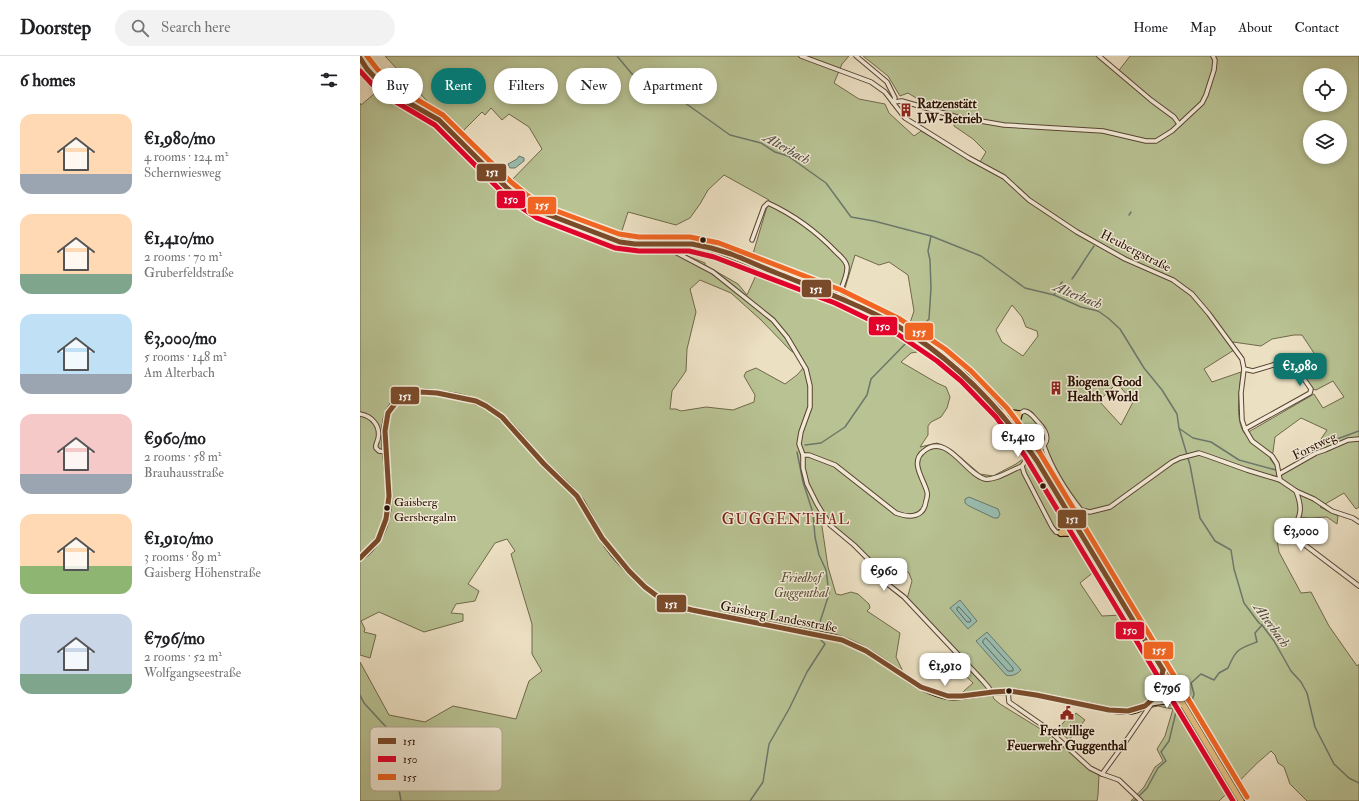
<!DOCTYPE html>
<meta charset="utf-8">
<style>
body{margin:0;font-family:"IM FELL Double Pica",serif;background:#f2f2f2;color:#202124;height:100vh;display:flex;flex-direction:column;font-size:15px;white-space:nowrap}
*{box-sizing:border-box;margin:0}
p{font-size:13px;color:#757577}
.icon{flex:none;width:22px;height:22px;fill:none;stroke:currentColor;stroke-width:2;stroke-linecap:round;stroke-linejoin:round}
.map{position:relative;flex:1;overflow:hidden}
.panel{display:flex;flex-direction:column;background:#fff;width:360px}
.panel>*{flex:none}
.top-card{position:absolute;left:12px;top:12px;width:380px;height:36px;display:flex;gap:8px}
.fabs{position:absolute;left:943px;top:12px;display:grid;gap:8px}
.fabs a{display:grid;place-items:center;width:44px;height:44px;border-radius:50%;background:#fff;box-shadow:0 2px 6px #0003;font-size:20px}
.price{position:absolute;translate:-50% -34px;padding:0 9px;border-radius:8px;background:#fff;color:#222;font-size:13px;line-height:26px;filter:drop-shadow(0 1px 2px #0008)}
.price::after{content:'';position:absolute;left:50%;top:24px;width:12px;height:9px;margin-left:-6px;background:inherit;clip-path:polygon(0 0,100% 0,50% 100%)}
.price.active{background:#0f766e;color:#fff}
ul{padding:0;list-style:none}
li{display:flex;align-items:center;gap:12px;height:100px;padding:0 20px}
li span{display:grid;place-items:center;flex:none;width:112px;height:80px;border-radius:12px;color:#555}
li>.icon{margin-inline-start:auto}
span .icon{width:48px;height:48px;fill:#fffc;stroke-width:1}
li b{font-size:17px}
h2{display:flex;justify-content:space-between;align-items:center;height:48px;padding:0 20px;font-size:17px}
.chip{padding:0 14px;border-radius:18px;background:#fff;box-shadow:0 2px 6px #0003;font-size:14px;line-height:36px}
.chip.active{background:#0f766e;color:#fff}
header{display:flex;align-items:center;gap:24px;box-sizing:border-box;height:56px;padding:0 20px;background:#fff;border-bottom:1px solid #e0e0e0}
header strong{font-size:19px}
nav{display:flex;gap:22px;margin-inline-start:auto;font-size:14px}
.search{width:280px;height:36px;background:#f2f2f2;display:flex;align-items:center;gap:10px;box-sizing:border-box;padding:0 14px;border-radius:22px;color:#757577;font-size:15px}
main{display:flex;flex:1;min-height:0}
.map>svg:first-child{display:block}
.green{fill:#b8c293;stroke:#70684a;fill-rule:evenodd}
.water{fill:#99bdb0;stroke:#6c776a}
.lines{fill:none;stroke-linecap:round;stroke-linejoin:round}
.shore{stroke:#606659;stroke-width:1}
.stream{stroke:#6c776a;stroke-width:1.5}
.minor-casing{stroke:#594332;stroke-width:5.5}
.secondary-casing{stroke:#280f02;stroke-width:7}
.primary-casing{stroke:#280f02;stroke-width:8}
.minor{stroke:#f3ebd8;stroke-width:3.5}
.secondary{stroke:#f3ebd8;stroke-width:5}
.primary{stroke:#e6c082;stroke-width:5.5}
.primary-bridge-casing{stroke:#280f02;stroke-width:8;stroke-linecap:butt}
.primary-bridge{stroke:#e6c082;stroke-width:5.5}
.bus-1-casing{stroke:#f3ebd8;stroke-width:8}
.bus-2-casing{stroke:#f3ebd8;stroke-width:8}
.bus-3-casing{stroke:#f3ebd8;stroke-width:8}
.bus-1{stroke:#7a4b2a;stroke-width:5}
.bus-2{stroke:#e4002b;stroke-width:5}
.bus-3{stroke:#f26522;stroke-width:5}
.bus-dot{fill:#280f02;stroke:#f3ebd8;stroke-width:1.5}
.labels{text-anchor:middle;stroke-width:3;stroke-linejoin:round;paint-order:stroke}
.bus-label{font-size:12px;fill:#280f02;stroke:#f3ebd8;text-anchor:start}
.poi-label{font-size:13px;font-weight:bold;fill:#280f02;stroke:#f3ebd8;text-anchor:start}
.street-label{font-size:13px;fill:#280f02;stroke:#f3ebd8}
.park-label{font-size:13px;font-style:italic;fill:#5a4e35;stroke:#f3ebd8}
.water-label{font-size:14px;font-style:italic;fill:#504c3f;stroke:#f3ebd8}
.quarter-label{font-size:15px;letter-spacing:1px;fill:#7a1f14;stroke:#f3ebd8}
.key{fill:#f3ebd8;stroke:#b6a998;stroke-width:1}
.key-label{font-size:11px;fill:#280f02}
.line-badge{stroke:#f3ebd8;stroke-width:1.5}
.badge-label{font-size:11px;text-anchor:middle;font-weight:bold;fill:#fff}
</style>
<header>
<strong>Doorstep</strong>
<div class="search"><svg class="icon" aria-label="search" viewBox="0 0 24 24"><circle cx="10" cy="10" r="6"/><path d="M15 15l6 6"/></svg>Search here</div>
<nav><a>Home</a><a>Map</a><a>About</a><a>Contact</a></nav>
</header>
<main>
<section class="panel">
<h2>6 homes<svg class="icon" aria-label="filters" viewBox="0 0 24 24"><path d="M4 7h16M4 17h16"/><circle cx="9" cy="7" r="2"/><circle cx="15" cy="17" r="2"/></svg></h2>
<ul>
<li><span style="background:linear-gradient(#ffd9b3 75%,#9aa5b1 0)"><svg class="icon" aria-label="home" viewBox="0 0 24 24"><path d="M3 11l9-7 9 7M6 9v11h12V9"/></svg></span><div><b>€1,980/mo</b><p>4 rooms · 124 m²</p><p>Schernwiesweg</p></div></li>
<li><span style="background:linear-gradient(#ffd9b3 75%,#7fa58c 0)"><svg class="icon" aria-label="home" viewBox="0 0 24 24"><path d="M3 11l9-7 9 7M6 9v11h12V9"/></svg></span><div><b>€1,410/mo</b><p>2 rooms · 70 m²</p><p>Gruberfeldstraße</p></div></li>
<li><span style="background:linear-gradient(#bfe0f5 75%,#9aa5b1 0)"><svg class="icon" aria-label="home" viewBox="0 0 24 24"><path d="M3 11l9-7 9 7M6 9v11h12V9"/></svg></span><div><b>€3,000/mo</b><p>5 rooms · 148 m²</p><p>Am Alterbach</p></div></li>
<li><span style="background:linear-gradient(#f6c9c9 75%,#9aa5b1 0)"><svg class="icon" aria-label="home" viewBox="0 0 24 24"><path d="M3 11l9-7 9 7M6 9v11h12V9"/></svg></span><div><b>€960/mo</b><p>2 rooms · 58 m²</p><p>Brauhausstraße</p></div></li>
<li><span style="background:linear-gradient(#ffd9b3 65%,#8fb573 0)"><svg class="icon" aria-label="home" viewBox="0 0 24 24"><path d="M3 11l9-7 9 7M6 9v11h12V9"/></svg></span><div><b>€1,910/mo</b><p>3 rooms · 89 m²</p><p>Gaisberg Höhenstraße</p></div></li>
<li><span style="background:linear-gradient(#c9d6e8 75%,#7fa58c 0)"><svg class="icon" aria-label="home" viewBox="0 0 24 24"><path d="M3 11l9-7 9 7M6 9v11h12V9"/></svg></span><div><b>€796/mo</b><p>2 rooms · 52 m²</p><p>Wolfgangseestraße</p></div></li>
</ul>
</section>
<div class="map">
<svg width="999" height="745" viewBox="0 0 999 745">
<rect width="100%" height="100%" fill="#ece0c3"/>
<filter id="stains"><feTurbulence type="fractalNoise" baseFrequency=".005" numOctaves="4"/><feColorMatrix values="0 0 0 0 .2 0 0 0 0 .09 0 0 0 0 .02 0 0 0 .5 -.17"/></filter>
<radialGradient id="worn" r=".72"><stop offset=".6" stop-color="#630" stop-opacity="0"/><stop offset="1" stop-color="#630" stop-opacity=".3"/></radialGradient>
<!-- green -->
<g class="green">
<path d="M25,0H489L482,8L474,27L499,43L525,48L529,57L554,80L561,75L618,109L626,96L613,83L594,70V61L566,48L548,37L540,40L528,20L503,0H737L757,17L770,0H999V451L996,453L984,437L960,451L978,460L977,468L967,461L950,462L937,461L933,467L930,466L917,484L919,496L941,537L951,536L969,570L997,610L999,608V745H947L930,728L924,711L918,707L915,699L911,695C892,710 877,729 859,745H771L784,731L795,711L803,705L797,693L805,680L813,653L798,650L766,657L654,638H632L634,643L640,648L687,677L689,680L693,678L739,719L738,739L737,745H0V606L29,659L65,666L93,650L156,663L169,625L182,615L172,598V568L151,498L155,495L147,483L135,487L108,528L119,535L115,545L96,548L91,557L103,558V565L64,576L19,556L1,565L5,573L4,576L16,579L10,602L0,599V47L1,49L26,28L46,41L67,51L68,46ZM950,19H980V49H950ZM131,52L142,64L149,58L169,71L182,93L147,129L100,78L122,56L125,59ZM950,71H980V101H950ZM364,119L409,144L392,201L404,215L397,217L387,239L378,228L345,209V207L310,193L258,191L259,184L268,156L316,169L330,162L340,148L348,134ZM495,199L519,209L529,206L548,219L554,255L549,270L483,239ZM340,224L371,237L401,264L430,294L437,299L444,311L437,319L425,328L396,312L386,316L384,320L395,339L394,346L373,354L346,351L321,355L316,353H310L312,335L326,315L327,293L336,256L330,233ZM652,249L662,261L666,271L677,275L678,280L663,300L642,286L636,274ZM934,279H942L964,312L945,324L952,333L956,334L973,325L984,341L963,352L954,338L885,378C874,364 880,333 881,316L852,326L844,313L874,294L873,286L901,290L912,283ZM569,284L601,307L605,324L608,331L653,377L667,400L656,408L633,420L620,418L592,394L577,387L560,391L568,379V370L571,366L581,361L587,352L590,341L586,331L577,327L541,306L551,297L557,296ZM757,327L773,346L761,369L739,345ZM941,362L967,374L953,395L949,403L922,418L910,403L913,396L915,381ZM460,457L509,502L521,515L530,511L541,512L549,517L552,525L547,543L596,595L591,598L590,605L613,627L595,643L569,638L547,624L536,601L540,577L507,555L510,552L509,548L498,538L491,536L481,539L476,538L468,511ZM746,514L761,538L762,559L742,560L720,527L735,515Z"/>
<path d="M716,657L725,664L709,684L697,674L710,659L713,661Z"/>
</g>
<!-- water -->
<g class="water">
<path d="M159,100L164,102V105L155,112H150L148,108L157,103Z"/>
<path d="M609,441L638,453L640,458L638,462H634L609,450L605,447V443Z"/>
<path d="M600,544L617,565L608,573L590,552Z"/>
<path d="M627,576L661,614C657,618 652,621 646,619L616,585Z"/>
</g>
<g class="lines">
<!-- shore -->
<g class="shore">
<path d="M599,551L611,564L610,566H607L597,554V552Z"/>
<path d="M626,582L653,612V615H648L623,587V585Z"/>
</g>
<!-- stream -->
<g class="stream">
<path d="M257,0L272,18L314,39L370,79L401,87L415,96L428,100L466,127L491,161L514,165L571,180L621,200L665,232L694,239L721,251L738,255L748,262L760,273L784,312L802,334L817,358L819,372L830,409L840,462L855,485L871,494L874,513L884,547L899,567L902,569L914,585L931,615L941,626L947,637L955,671L974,708L989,722L999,727"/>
<path d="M769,159L771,156"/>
<path d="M744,181L748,179"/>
<path d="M712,223C720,212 726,201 734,190"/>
<path d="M694,239L702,226"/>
<path d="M556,277L569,263L571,232L570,204L568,195L571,180"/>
<path d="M820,373L833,382L851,386L879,404L916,414"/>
<path d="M445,389L461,387L485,371L507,339L511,323L550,283"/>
<path d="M437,396L443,426L453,457L455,481L459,499L466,514L469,538L458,572"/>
<path d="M949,399L966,387L999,375"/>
<path d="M0,639L4,647L27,672L33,696L41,745"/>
<path d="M832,645L834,638L831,627L841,618L854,624L859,617L868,612C876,593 878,593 897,586L895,577L902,569"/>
<path d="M390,745L403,726L409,688L429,653L447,616L465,588L460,583"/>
<path d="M774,745L787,732L798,712L806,705L801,696L809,685L816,656"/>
</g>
<!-- minor casing -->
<g class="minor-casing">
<g id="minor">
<path d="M441,0L511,26L525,36L545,62L609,102L644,121L669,144L717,176L765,203L813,224L832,238L849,258L882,303L884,313L881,337L882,364L885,373L892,385L912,400L917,408L920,424"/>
<path d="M496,0L527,26L535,42L533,46"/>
<path d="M739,0L791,44L814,61L819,68"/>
<path d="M533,46L542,45L597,61L644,69L743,75L786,85H796L812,75L842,47L846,39L854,14L855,4L853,0"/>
<path d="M392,184L404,151L408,147C434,159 457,176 476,196C480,200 487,205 487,211C488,218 481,233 478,241"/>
<path d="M300,188L353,216L413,264L427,281L446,313L450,330V351L441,376L439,388L443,399"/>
<path d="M884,313L893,315L913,309L929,302L951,333L950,337L885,373"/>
<path d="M0,358C12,360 21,370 18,383C17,387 15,388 16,392L19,395L26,396"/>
<path d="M659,358L664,355C670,355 674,362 678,366C702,391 670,394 662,410L664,417L692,471L696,476L701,477"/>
<path d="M684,390C692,413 706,435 721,454L730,456L750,451L812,406L820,402L839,397L848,400L887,414L920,424L936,435L954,443L972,455L993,462L999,466"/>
<path d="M919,418L956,397L965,394L988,384L999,383"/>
<path d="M936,435C942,450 942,459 933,472V479L937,483L999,530"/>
<path d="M648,635L649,646L685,671L730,712L742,718L759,724L781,745"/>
<path d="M630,636L629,632L623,625L544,541L525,526L520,517L508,503L494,489L470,469L457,448L447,428L443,412V399H449L475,409L536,457C549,462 564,462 566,445C567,442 568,439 567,436C564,423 549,406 564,395C587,376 605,418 625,423C635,425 651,414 662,410"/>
<path d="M742,718L766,685L792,647"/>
</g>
</g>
<!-- secondary casing -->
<g class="secondary-casing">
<g id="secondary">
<path d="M0,502C61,458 0,373 38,344C51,334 68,335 83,338C97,340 113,343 126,350C147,361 167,390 184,408C196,420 210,430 221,445C228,457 235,470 242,482C255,502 281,530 301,543C319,554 344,556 365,560C401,567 437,575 473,581C497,587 516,601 537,615C547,622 558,631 570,635C577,638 586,641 594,641C615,640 635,633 657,636C682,639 707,646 731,650C746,653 765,659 779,653C798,646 800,632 803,614"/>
<path d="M792,647C803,645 813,644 823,649"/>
</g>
</g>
<!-- primary casing -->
<g class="primary-casing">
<g id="primary">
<path d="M0,2C9,17 21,29 35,38C49,48 65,54 79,64C110,93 136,128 172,151L257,185L279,188L312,187L330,188L356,194L478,241L512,256L547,276L598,313L641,356L671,396"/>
<path d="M641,356L659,358L657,365L659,377"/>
<path d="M677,405L881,745"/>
<path d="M701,477H712L722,480"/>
<path d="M701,477L705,471L708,459"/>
</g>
</g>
<!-- minor -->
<use href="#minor" class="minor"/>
<!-- secondary -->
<use href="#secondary" class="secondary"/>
<!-- primary -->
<use href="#primary" class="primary"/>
<!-- primary-bridge casing -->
<g class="primary-bridge-casing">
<path id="primary-bridge" d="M671,396L677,405"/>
</g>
<!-- primary-bridge -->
<use href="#primary-bridge" class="primary-bridge"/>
<!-- bus-1 casing -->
<g class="bus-1-casing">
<g id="bus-1">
<path d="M0,2L7,13L20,27L40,42L79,64L146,131L163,146L176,154L260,186L275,188H332L351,192L371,198C387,204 403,212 419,218C459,234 498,248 536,269C594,303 639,350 677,405L803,614"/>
<path d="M0,502L18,484L26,463L29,440L25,375L28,357L38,344L48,338L60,336L77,337L116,345L126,350L142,361L184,408L217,440L242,482L269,515L285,531L301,543L316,550L332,554L482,584L506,595L561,631L588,640H602L633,636L649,635L676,639L749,654L768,655L785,650L794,642L799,632L803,614"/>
</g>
</g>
<!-- bus-2 casing -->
<g class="bus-2-casing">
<path id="bus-2" d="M0,15L11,27L26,40L75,69L142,136L159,150L177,162L255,192L279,195H329L354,201L475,247L533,275L577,305L601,325L636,361L665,400L873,745"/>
</g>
<!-- bus-3 casing -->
<g class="bus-3-casing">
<path id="bus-3" d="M7,0L17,13L29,25L44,36L83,59L151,126L167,139L183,150L259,178L279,181H330L359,187L481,234L540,263L585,293L611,315L647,352L677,392L887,741"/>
</g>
<!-- bus-1 -->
<use href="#bus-1" class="bus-1"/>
<!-- bus-2 -->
<use href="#bus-2" class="bus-2"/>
<!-- bus-3 -->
<use href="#bus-3" class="bus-3"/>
</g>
<!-- icons -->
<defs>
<g id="building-bare" transform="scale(1.08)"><path d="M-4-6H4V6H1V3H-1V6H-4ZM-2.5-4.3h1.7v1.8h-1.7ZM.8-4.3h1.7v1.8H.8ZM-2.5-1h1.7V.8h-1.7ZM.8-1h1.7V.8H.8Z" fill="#8f2418" stroke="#f3ebd8" stroke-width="2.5" paint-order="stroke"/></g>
<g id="civic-bare" transform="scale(1.08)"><path d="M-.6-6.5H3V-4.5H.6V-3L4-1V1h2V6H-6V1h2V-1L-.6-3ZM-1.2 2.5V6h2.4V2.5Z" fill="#8f2418" stroke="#f3ebd8" stroke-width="2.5" paint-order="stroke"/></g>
</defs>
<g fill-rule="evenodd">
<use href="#building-bare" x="546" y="54"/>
<use href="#building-bare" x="696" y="332"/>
<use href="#civic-bare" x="707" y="657"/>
</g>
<!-- markers -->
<g class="bus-dot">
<circle cx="343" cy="184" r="3.5"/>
<circle cx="683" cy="430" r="3.5"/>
<circle cx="27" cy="452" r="3.5"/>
<circle cx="649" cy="635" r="3.5"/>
</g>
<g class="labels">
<!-- bus labels -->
<g class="bus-label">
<text x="34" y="450">Gaisberg<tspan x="34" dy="15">Gersbergalm</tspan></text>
</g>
<!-- poi labels -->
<g class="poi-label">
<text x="557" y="52">Ratzenstätt<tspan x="557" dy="15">LW-Betrieb</tspan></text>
<text x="707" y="330">Biogena Good<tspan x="707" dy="15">Health World</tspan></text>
<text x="707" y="679" text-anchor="middle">Freiwillige<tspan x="707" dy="15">Feuerwehr Guggenthal</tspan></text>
</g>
<!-- street labels -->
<g class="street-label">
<text transform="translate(776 194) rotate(27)" y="5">Heubergstraße</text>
<text transform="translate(954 389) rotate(-26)" y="5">Forstweg</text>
<text transform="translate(419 560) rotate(11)" y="5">Gaisberg Landesstraße</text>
</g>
<!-- park labels -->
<g class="park-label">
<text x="441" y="526">Friedhof<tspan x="441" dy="15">Guggenthal</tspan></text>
</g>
<!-- water labels -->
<g class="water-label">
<text transform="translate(427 92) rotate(29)" y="5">Alterbach</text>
<text transform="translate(718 239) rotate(22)" y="5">Alterbach</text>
<text transform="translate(912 569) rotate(54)" y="5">Alterbach</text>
</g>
<!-- quarter labels -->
<g class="quarter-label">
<text x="426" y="468">GUGGENTHAL</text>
</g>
</g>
<!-- legend -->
<rect x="10" y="671" width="132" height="64" rx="6" class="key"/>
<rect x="18" y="682" width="18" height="6" fill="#7a4b2a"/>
<rect x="18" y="700" width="18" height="6" fill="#e4002b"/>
<rect x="18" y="718" width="18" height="6" fill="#f26522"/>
<g class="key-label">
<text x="43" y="689">151</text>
<text x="43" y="707">150</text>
<text x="43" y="725">155</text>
</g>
<g class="line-badge">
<rect x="116" y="107" width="31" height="19" rx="4" fill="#7a4b2a"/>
<rect x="136" y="134" width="30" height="19" rx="4" fill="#e4002b"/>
<rect x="167" y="140" width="30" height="19" rx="4" fill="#f26522"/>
<rect x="441" y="223" width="31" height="19" rx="4" fill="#7a4b2a"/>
<rect x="508" y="260" width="30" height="20" rx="4" fill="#e4002b"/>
<rect x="544" y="266" width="30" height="19" rx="4" fill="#f26522"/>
<rect x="30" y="330" width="30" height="19" rx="4" fill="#7a4b2a"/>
<rect x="697" y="453" width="30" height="20" rx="4" fill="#7a4b2a"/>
<rect x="296" y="538" width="31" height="19" rx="4" fill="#7a4b2a"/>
<rect x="755" y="565" width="30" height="19" rx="4" fill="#e4002b"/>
<rect x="783" y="585" width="31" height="19" rx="4" fill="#f26522"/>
</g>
<g class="badge-label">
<text x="132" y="120">151</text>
<text x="151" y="147">150</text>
<text x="182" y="153">155</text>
<text x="456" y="237">151</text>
<text x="523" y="274">150</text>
<text x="559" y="280">155</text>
<text x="45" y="344">151</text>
<text x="712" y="467">151</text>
<text x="311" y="552">151</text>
<text x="770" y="578">150</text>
<text x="799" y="598">155</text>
</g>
<rect width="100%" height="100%" filter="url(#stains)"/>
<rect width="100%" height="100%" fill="url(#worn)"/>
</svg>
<div class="fabs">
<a><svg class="icon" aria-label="locate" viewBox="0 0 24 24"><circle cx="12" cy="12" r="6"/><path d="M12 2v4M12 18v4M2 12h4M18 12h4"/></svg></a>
<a><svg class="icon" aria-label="layers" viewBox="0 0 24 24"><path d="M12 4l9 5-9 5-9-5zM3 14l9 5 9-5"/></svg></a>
</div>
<b class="price active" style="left:940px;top:331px">€1,980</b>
<b class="price" style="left:658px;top:402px">€1,410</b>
<b class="price" style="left:941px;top:496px">€3,000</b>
<b class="price" style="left:524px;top:536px">€960</b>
<b class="price" style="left:585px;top:631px">€1,910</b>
<b class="price" style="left:807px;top:653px">€796</b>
<div class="top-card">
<a class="chip">Buy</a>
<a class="chip active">Rent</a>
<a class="chip">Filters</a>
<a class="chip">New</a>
<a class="chip">Apartment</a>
</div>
</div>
</main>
